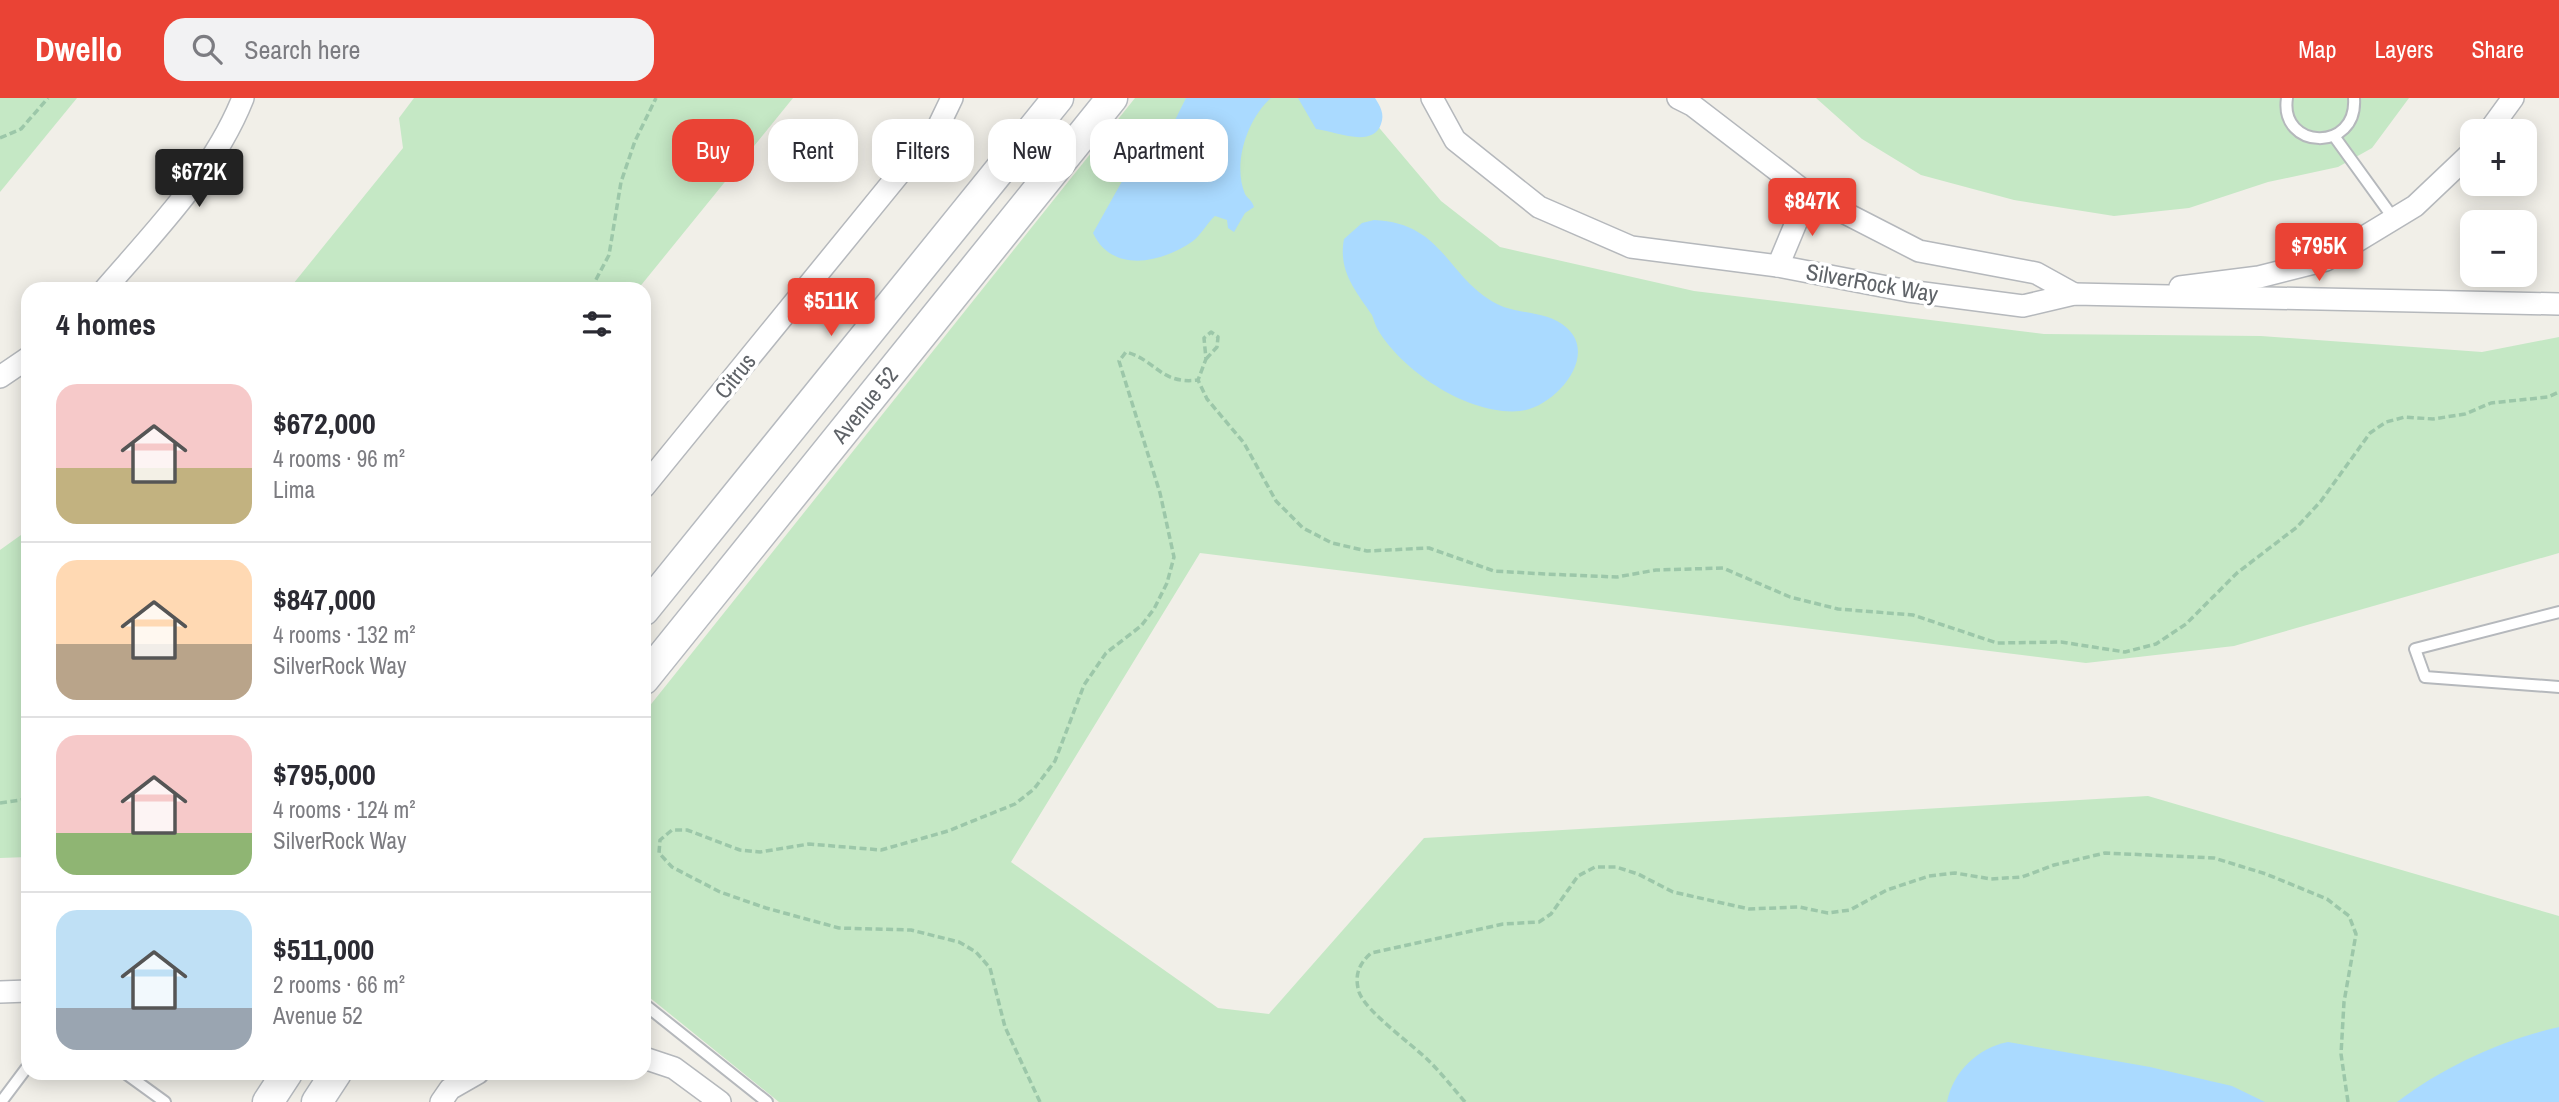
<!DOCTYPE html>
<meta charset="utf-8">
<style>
body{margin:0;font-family:"Archivo Narrow",sans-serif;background:#f2f2f3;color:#2b2b33;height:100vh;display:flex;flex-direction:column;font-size:26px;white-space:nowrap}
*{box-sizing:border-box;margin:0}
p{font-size:23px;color:#7c7c81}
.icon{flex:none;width:38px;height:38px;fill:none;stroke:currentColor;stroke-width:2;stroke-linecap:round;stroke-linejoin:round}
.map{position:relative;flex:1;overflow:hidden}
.details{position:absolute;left:21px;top:184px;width:630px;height:798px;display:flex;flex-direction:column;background:#fff;border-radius:21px;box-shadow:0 4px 18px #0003}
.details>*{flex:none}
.top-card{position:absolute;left:672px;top:21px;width:665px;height:63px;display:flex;gap:14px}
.controls{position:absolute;left:2460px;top:21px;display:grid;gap:14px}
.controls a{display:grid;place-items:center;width:77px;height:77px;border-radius:14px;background:#fff;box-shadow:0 4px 18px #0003;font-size:35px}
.price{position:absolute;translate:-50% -60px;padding:0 16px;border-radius:7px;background:#ea4335;color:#fff;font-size:23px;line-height:46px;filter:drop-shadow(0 2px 4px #0008)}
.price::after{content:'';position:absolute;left:50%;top:42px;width:21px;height:16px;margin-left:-10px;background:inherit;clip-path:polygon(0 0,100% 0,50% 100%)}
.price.selected{background:#222;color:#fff}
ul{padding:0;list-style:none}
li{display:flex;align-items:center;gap:21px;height:175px;padding:0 35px}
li+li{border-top:2px solid #e1e1e2}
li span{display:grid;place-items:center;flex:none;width:196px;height:140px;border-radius:21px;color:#555}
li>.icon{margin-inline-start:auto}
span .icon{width:84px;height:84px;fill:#fffc;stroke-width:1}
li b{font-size:30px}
h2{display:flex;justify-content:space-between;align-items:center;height:84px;padding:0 35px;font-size:30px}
.pill{padding:0 24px;border-radius:21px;background:#fff;box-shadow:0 4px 18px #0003;font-size:24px;line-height:63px}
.pill.selected{background:#ea4335;color:#fff}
header{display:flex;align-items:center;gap:42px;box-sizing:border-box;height:98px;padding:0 35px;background:#ea4335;color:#fff}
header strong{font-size:33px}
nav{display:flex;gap:38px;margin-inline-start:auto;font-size:24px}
.search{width:490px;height:63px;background:#f2f2f3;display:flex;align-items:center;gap:18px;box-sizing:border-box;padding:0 24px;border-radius:21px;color:#7c7c81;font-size:26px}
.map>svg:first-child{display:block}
.green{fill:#c5e8c5}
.water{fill:#aadaff}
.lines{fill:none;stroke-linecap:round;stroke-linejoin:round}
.lane-casing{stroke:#b5b8bc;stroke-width:14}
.street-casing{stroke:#b5b8bc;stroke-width:24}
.secondary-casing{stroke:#b6babf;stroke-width:33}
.path{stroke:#9cc7a9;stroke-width:3.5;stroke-dasharray:7 3.5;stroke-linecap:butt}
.lane{stroke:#fff;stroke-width:10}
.street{stroke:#fff;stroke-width:21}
.secondary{stroke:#fff;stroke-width:30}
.labels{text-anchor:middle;stroke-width:7;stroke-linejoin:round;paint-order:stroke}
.street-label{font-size:23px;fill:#5f6368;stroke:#fff}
</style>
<header>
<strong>Dwello</strong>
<div class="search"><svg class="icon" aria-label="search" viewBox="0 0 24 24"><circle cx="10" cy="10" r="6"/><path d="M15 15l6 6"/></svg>Search here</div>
<nav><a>Map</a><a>Layers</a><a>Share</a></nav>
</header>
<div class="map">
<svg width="2559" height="1004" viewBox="0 0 2559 1004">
<rect width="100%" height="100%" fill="#f1efe8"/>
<!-- green -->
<g class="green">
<path d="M0,0H77L0,94Z"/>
<path d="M414,0H793L638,191H289L403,50L399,20Z"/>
<path d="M1135,0H1354L1441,103L1500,149L1694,193L2044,236L2261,238L2482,254L2559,239V455L2234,548L2086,565L1200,455L1011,764L1218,910L1269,916L1424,740L2148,698L2559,818V1004H779L644,895V615Z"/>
<path d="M1816,0H2409L2372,50L2338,69L2268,84L2189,110L2114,118L2014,102L1921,77L1862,41Z"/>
<path d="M28,432V759L0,760V452Z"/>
</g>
<!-- water -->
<g class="water">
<path d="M1186,0H1271C1248,20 1232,65 1245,96C1248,101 1252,102 1254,109L1245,115L1234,134L1228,130L1227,122L1215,118C1207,125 1201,137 1193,143C1162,165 1112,176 1093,135L1130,69L1167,38Z"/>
<path d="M1298,0H1375C1380,8 1385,16 1381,26C1373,51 1334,33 1316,31Z"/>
<path d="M1374,122C1444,125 1446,179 1497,206C1518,217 1548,212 1567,230C1599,259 1554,310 1520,313C1470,318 1403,274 1378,232C1375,227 1374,222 1372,217C1355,192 1338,173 1344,141L1362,125Z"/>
<path d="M2559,929V1004H2397C2443,969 2502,942 2559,929Z"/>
<path d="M2008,944L2150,969L2232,988L2265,1004H1947C1953,973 1978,950 2008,944Z"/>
</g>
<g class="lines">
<!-- lane casing -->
<g class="lane-casing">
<g id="lane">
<path d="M2287,0C2279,52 2358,55 2354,0"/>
<path d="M2334,38L2394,121"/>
<path d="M2559,514L2415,551L2425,579L2559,589"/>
<path d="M644,906L767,1004"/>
<path d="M125,975L165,1004"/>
<path d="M1,1004L28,968"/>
</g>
</g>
<!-- street casing -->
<g class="street-casing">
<g id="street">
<path d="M1432,0L1455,42L1539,109L1631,149L1778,168L1908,193L2023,208L2074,196L2559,206"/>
<path d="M1678,0L1692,7L1808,96L1919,153L2036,175L2074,196"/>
<path d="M2489,33L2513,0"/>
<path d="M1778,168L1808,96"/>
<path d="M2180,189L2259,179L2326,162L2415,108L2473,53"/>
<path d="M105,191C156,132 214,73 243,0"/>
<path d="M0,279L28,260"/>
<path d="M644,389L939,27L952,0"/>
<path d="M0,894L28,893"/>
<path d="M644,960L674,970L720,1004"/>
<path d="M441,1004L450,991L478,975"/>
</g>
</g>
<!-- secondary casing -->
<g class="secondary-casing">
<g id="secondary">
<path d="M644,512L1058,0"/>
<path id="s1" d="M644,581L1112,0"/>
<path d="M268,1004L287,975"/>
<path d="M317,1004L336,975"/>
</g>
</g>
<!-- path -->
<g class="path">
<path d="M0,40L21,31L48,0"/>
<path d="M591,191L609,157L621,84L635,43L656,0"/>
<path d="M1206,261L1217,249L1218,239L1211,234L1204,240L1206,261L1198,282L1207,301L1244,345L1276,403L1303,430L1332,445L1367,453L1429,450L1494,473L1545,476L1617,479L1656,472L1723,470L1790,499L1838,511L1913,517L1997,545L2061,544L2125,554L2156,546L2186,526L2237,475L2297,429L2321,403L2370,335L2386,324L2405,319L2433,321L2465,316L2491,305L2548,299L2559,294"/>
<path d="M0,705L28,701"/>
<path d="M1040,1004L1005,929L990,870L976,854L959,844L911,832L839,830L766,810L720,794L672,769L659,755L660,742L672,732H687L740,752L760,754L809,746L881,752L948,733L1015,706L1034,691L1055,663L1084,587L1106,555L1141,528L1154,511L1167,485L1174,459L1160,395L1119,263L1126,254C1156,262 1161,287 1198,282"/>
<path d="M1465,1004C1453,990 1442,976 1429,963C1412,946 1366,914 1359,894C1354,877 1359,866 1371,855L1503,826L1539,824L1551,816L1578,778L1595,769H1616L1638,776L1673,794L1749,811L1799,809L1828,815L1850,812L1887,792L1929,778L1955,775L1991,781L2022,779L2054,767L2105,755L2214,760L2266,776L2327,801L2349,818L2356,836L2344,904L2341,956L2348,1004"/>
</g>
<!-- lane -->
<use href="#lane" class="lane"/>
<!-- street -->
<use href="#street" class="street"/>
<!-- secondary -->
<use href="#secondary" class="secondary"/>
</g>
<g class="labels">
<!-- street labels -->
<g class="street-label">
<text transform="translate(1872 185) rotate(10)" y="8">SilverRock Way</text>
<text transform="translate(735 278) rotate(-51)" y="8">Citrus</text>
<text dy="8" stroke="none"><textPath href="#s1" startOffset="352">Avenue 52</textPath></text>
</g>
</g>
</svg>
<div class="controls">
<a>+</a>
<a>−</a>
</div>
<b class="price selected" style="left:199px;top:111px">$672K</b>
<b class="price" style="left:1812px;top:140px">$847K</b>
<b class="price" style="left:2319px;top:185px">$795K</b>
<b class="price" style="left:831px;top:240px">$511K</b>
<div class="top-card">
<a class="pill selected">Buy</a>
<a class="pill">Rent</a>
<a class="pill">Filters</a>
<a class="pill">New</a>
<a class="pill">Apartment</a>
</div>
<section class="details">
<h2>4 homes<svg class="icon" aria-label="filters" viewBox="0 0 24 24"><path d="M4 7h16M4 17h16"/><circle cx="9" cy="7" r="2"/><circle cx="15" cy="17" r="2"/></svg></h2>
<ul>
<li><span style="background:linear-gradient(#f6c9c9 60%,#c2b280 0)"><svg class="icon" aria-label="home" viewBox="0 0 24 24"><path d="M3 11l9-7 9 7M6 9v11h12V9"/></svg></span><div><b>$672,000</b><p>4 rooms · 96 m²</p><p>Lima</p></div></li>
<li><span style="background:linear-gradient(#ffd9b3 60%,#b9a48a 0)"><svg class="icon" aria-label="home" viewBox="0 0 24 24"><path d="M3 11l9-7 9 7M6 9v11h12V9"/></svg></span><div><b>$847,000</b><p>4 rooms · 132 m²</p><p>SilverRock Way</p></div></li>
<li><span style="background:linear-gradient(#f6c9c9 70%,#8fb573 0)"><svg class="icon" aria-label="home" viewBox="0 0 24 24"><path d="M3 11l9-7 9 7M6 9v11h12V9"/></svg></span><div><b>$795,000</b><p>4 rooms · 124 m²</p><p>SilverRock Way</p></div></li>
<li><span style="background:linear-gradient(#bfe0f5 70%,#9aa5b1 0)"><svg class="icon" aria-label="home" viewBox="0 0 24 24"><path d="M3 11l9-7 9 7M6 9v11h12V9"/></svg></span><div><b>$511,000</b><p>2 rooms · 66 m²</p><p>Avenue 52</p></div></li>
</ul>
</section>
</div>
